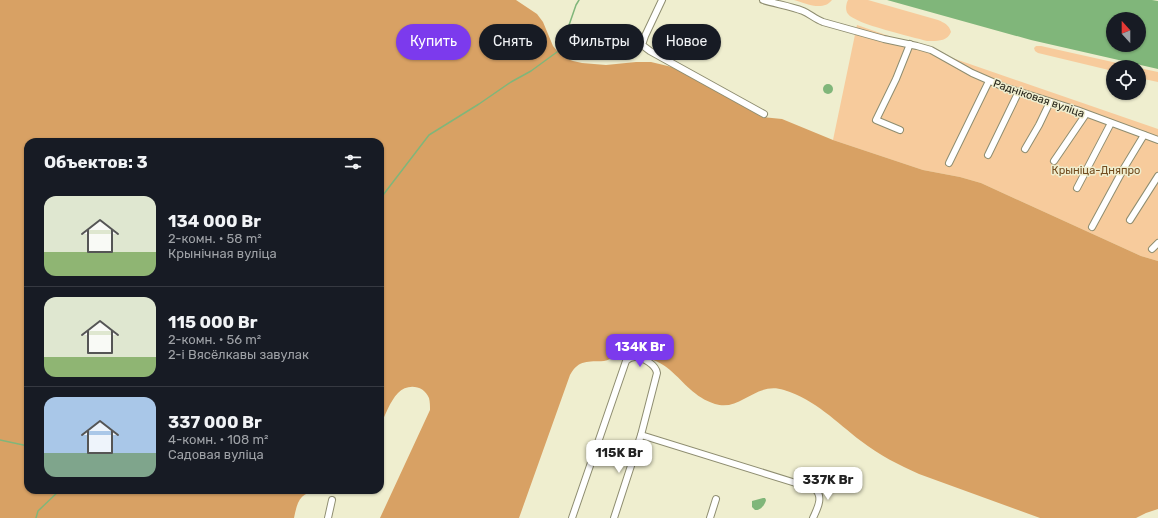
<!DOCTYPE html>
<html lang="ru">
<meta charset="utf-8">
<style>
body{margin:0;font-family:Rubik,sans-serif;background:#20242c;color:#f1f3f6;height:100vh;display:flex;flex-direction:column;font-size:15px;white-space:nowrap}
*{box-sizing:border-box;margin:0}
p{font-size:13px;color:#9ea1a6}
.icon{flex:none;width:22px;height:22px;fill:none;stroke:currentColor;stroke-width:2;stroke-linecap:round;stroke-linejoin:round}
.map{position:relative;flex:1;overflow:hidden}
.panel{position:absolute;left:24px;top:138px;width:360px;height:356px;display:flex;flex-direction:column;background:#171b24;border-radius:12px;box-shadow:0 1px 3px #0004}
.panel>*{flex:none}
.banner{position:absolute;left:396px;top:24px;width:380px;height:36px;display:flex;gap:8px}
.needle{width:26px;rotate:339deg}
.tools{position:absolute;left:1106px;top:12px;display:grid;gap:8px}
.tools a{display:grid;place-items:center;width:40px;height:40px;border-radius:50%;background:#171b24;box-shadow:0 1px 3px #0004;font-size:20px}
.price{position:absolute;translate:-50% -34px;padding:0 9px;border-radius:8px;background:#fff;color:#222;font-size:13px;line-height:26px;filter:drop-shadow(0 1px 2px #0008)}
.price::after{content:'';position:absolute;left:50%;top:24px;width:12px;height:9px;margin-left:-6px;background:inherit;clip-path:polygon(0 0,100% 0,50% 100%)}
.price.on{background:#7c3aed;color:#fff}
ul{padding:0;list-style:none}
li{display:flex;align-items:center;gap:12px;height:100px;padding:0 20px}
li+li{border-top:1px solid #363941}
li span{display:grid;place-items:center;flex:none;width:112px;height:80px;border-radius:12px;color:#555}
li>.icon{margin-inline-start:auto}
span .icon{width:48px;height:48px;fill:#fffc;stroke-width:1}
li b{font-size:17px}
h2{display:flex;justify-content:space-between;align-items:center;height:48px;padding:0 20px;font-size:17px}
.chip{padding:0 14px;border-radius:18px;background:#171b24;box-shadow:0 1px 3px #0004;font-size:14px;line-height:36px}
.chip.on{background:#7c3aed;color:#fff}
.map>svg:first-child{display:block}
.green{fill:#f7cb9c}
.forest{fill:#d8a164}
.water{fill:#80b67a;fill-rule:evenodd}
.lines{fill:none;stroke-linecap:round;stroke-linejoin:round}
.stream{stroke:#80b67a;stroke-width:1.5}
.minor-casing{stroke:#8e8d70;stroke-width:8}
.minor{stroke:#fff;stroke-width:6}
.labels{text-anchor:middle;stroke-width:3;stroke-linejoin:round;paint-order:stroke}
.street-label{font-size:11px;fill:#27261b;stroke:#efeecf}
.park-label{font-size:11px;fill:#724c1f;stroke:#efeecf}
</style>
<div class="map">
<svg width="1158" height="518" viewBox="0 0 1158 518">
<rect width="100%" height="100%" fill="#efeecf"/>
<!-- green -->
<g class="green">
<path d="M794,0H832C823,12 805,3 794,0Z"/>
<path d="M848,0H868L938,20C945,23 949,25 951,32C947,42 936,41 927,41C913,37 855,24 848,14C845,10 846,4 848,0Z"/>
<path d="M857,25L1158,129V261L1141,256L981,183L960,177L923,170L833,140Z"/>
<path d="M1036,46H1041L1135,67H1113V71L1038,53L1035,51L1034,48Z"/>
<path d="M1139,68L1158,72V82L1139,78Z"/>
</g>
<!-- forest -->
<path class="forest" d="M0,0H516L537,14L543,22L553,46L558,52L565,58L573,61L582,63L606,65L636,62H651L676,68L762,117L782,119L833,140L923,170L960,177L981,183L1141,256L1158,261V509L1146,513L1136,518H1040L919,474C899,465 879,455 861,441C836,422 816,400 784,390C755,381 741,412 715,404C694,397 685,383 670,370C662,363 652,359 643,356C638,354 634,351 629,351C619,350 613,360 604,361C588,362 579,359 570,375L519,518H380L430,410C430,406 430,402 429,398C424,385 407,383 398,393C390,401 385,416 380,426V142H28V490H341C326,495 306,485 298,503C296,508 295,513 294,518H0Z"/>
<!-- water -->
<g class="water">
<path d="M887,0H1152L1158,1V69L1031,40ZM1113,19H1139V45H1113Z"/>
<circle cx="828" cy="89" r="5"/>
<path d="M763,498H765L766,500C765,505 760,511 755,510L752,507V501Z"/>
</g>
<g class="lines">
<!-- stream -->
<g class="stream">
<path d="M568,28L576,5L579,0"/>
<path d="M380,199L429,135L479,104L511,82L531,71L557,52"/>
<path d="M0,440L28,446"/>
<path d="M36,518L38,511L60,490"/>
</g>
<!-- minor casing -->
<g class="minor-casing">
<g id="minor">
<path d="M662,0L645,36L642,45L650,51L764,114"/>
<path d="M763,0C776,4 790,6 803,11C810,14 815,19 823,22L884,39L917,46L931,50L972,73L1004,87L1077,110L1158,140"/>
<path d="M900,130L876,120L896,79L910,44"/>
<path d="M1025,149L1039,125L1050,102"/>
<path d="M988,155L1018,93"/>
<path d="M1054,161L1086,114"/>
<path d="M949,163L989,81"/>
<path d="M1077,188L1111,123"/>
<path d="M1130,220L1158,176"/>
<path d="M1092,227L1124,168L1144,135"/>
<path d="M1152,249L1158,243"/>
<path d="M641,435L815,489C824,497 817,509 813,518"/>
<path d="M328,518L332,500"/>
<path d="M572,518L626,361C628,359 631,357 635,357C643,357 656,365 657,373L641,435L614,518"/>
<path d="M710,518L716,499"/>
</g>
</g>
<!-- minor -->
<use href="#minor" class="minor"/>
</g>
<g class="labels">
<!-- street labels -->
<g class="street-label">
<text transform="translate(1039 98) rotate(19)" y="4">Радніковая вуліца</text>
</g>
<!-- park labels -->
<g class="park-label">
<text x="1096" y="174">Крыніца-Дняпро</text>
</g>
</g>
</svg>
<div class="tools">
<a><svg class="needle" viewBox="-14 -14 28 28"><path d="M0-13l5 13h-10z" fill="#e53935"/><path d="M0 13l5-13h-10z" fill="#9ea1a6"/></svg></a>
<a><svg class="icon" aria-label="locate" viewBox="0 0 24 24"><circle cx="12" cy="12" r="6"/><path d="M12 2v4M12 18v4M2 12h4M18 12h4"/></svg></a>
</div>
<b class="price on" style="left:640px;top:368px">134K Br</b>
<b class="price" style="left:619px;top:474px">115K Br</b>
<b class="price" style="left:828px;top:501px">337K Br</b>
<div class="banner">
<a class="chip on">Купить</a>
<a class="chip">Снять</a>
<a class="chip">Фильтры</a>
<a class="chip">Новое</a>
</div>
<section class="panel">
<h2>Объектов: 3<svg class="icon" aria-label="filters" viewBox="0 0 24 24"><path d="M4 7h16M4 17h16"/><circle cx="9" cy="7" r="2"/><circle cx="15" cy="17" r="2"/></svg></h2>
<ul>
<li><span style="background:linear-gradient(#dfe7d0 70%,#8fb573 0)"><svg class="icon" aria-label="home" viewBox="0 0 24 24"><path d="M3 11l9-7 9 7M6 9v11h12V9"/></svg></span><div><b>134 000 Br</b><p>2-комн. · 58 m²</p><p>Крынічная вуліца</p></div></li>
<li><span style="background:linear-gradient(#dfe7d0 75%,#8fb573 0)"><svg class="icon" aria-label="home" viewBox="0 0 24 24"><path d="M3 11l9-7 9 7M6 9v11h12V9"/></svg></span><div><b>115 000 Br</b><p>2-комн. · 56 m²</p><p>2-і Вясёлкавы завулак</p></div></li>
<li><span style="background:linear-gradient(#a9c7e8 70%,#7fa58c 0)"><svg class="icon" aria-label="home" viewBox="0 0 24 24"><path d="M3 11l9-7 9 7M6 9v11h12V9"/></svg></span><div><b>337 000 Br</b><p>4-комн. · 108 m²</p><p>Садовая вуліца</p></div></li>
</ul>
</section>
</div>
